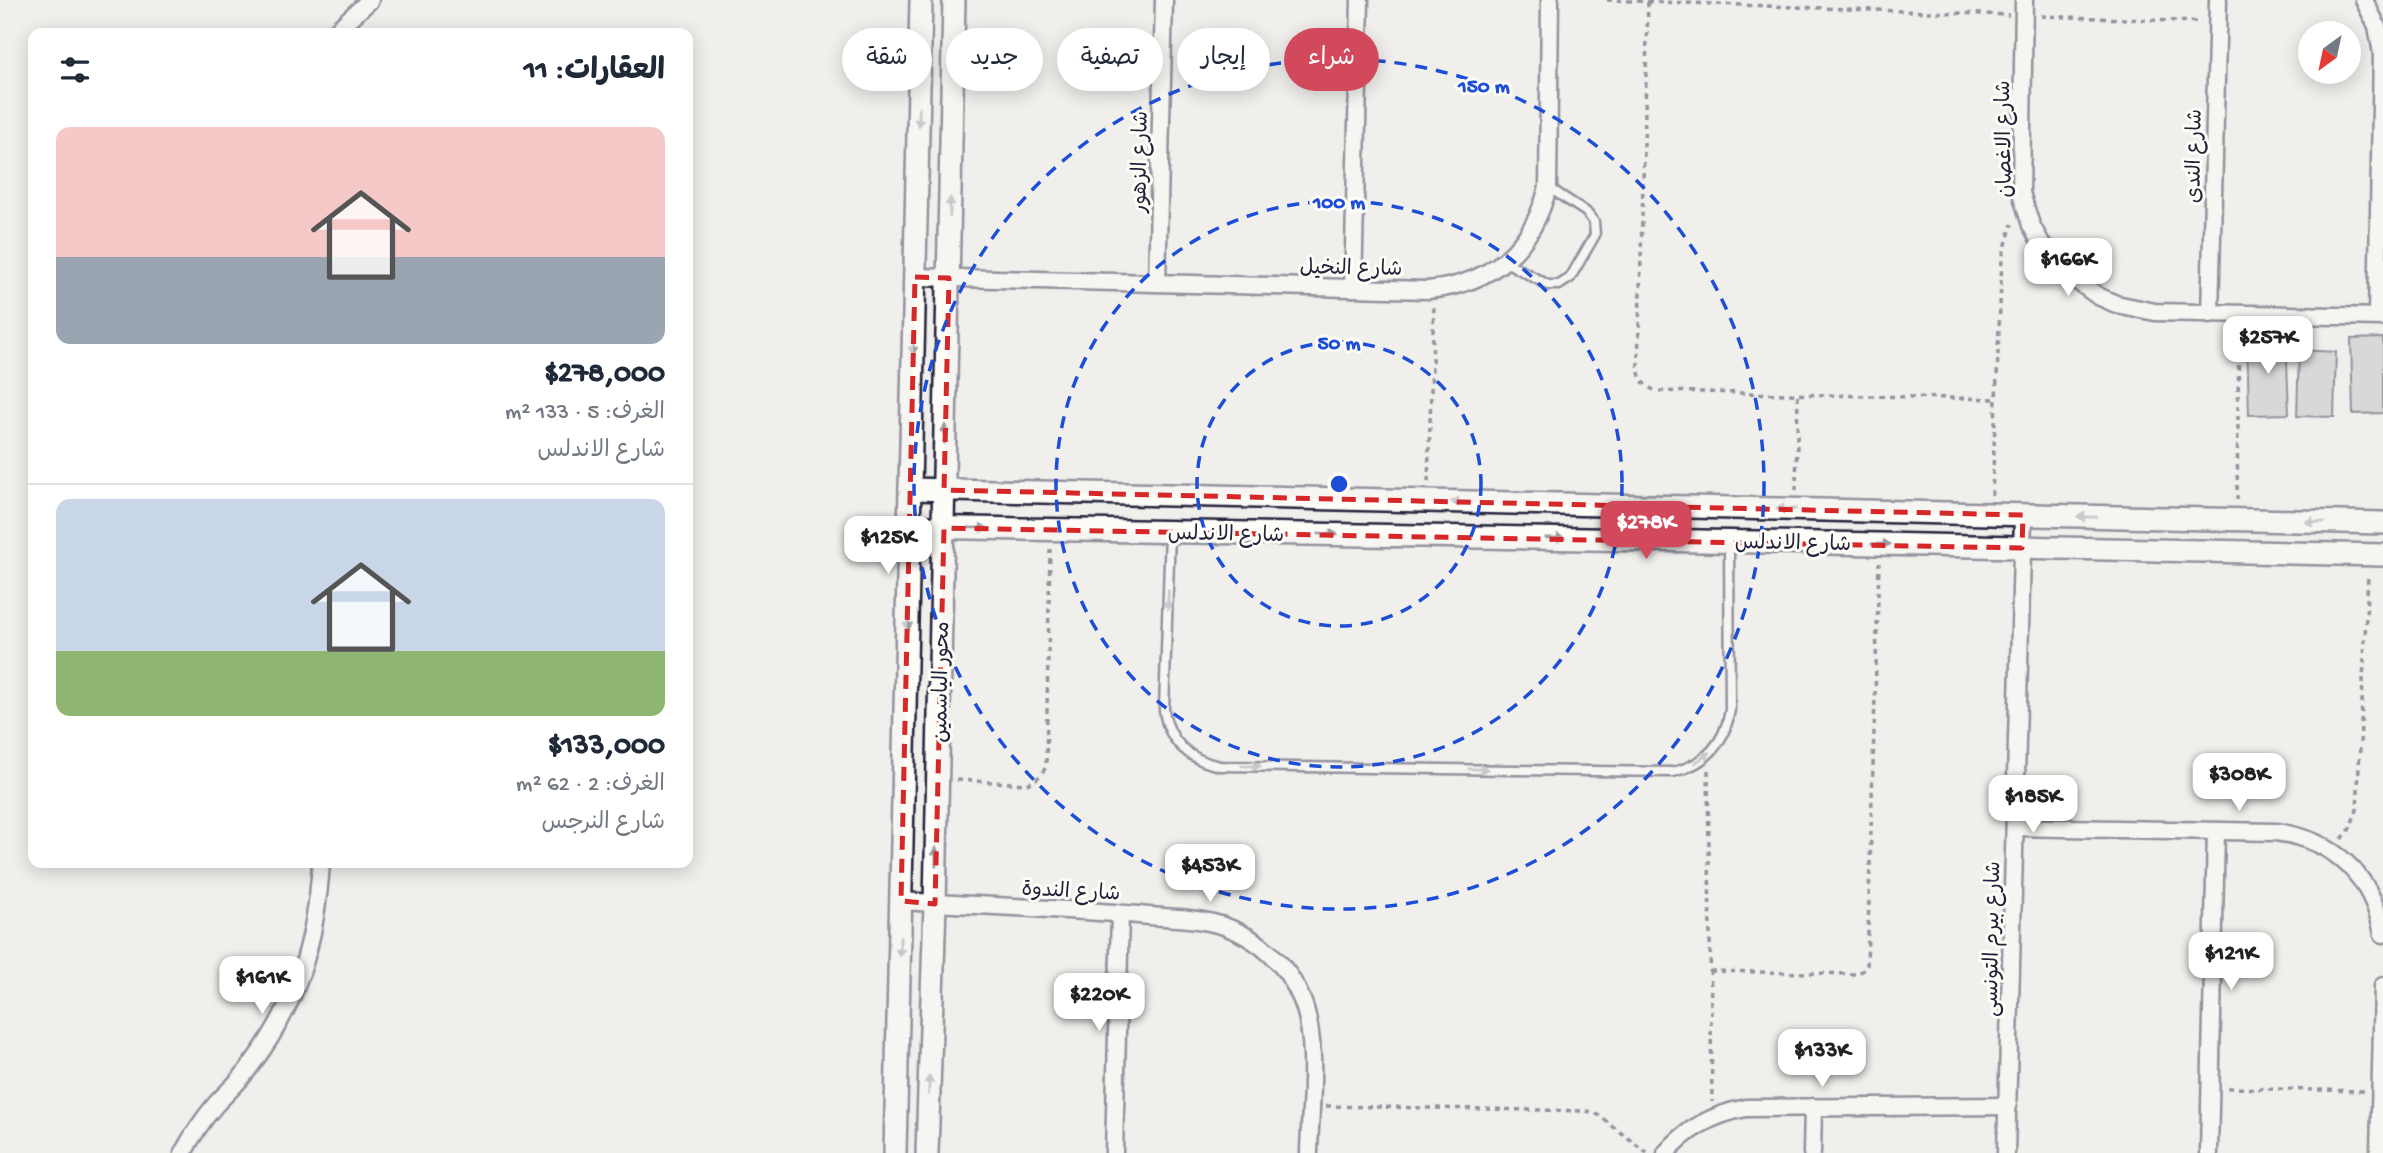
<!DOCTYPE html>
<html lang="ar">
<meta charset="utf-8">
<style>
body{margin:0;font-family:"Gochi Hand","Playpen Sans Arabic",sans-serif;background:#f2f2f3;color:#1f2937;direction:rtl;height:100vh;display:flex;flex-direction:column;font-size:26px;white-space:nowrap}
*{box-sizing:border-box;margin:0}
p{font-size:23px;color:#747a83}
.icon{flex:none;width:38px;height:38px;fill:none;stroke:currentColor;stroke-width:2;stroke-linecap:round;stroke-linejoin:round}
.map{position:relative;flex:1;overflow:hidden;direction:ltr}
.panel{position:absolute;left:28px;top:28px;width:665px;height:840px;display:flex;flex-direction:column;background:#fff;border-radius:14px;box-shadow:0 4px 18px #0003;direction:rtl}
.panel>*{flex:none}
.banner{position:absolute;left:714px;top:28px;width:665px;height:63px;direction:rtl;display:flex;gap:14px}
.needle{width:46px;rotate:213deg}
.buttons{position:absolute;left:2298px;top:21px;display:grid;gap:14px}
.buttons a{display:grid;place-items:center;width:63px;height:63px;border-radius:50%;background:#fff;box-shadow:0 4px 18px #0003;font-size:35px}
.price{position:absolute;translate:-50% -60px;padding:0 16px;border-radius:14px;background:#fff;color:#222;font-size:23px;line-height:46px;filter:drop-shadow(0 2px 4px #0008)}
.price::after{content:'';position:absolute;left:50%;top:42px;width:21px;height:16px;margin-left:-10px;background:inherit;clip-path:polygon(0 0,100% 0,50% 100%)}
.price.active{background:#d1495b;color:#fff}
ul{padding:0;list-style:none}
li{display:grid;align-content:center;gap:14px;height:371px;padding:0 28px}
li+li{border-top:2px solid #e0e1e3}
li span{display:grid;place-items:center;height:217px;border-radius:14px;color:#555}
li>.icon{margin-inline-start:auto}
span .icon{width:126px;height:126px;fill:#fffc;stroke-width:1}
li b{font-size:30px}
h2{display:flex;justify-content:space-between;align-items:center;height:84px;padding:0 28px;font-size:30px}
.tag{padding:0 24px;border-radius:32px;background:#fff;box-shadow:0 4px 18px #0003;font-size:24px;line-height:63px}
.tag.active{background:#d1495b;color:#fff}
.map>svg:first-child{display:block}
.building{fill:#bcbcc0;stroke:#22223b;stroke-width:2}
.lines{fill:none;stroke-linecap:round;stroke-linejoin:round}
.lane-casing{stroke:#22223b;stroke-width:13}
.street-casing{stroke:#22223b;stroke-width:21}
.secondary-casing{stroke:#22223b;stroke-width:26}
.path{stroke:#22223b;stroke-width:3.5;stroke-dasharray:5 5;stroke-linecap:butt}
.lane{stroke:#fdfcf7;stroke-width:8}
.street{stroke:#fdfcf7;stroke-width:16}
.secondary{stroke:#fdfcf7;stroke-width:21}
.oneway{fill:#9a9aa2}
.marked{fill:none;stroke:#d62828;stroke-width:5;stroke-dasharray:14 9;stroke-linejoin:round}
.ring{fill:none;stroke:#1d4ed8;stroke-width:3.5;stroke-dasharray:12 9}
.labels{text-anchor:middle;stroke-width:6;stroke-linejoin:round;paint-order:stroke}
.street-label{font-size:21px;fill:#22223b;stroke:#fdfcf7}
.centre{fill:#1d4ed8;stroke:#fdfcf7;stroke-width:3.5}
.ring-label{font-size:21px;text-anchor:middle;font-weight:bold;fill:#1d4ed8;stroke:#fdfcf7;stroke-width:6;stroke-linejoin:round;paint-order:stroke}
</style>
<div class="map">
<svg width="2383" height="1153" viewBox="0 0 2383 1153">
<rect width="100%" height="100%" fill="#f0efec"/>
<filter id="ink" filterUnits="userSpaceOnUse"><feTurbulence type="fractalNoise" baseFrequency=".0143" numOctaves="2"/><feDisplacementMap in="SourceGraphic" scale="14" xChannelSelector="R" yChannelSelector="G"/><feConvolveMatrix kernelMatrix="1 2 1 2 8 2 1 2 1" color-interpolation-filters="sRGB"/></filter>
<g filter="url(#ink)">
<!-- building -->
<g class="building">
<path d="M2286,336L2289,414L2249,415L2247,337Z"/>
<path d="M2383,338V413L2353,414L2351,339Z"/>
<path d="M2299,350L2336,352L2334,417L2297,416Z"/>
</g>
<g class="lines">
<!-- lane casing -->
<g class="lane-casing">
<g id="lane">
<path d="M1504,261L1548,285H1559L1570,278L1595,235L1594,222L1586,212L1548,187"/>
<path d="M1170,532L1164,710C1168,741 1189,760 1220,766L1673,772C1706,764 1725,743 1730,710L1729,542"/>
</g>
</g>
<!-- street casing -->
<g class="street-casing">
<g id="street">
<path d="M2024,0L2021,193L2031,225L2041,243L2066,273L2098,296L2116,304L2155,312L2383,317"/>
<path d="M2364,0L2377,26L2382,54L2377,316"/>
<path d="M334,33L370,0"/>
<path d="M915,277L1428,290C1492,284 1532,249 1548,187L1550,0"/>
<path d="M1157,283L1164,0"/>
<path d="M1353,288L1360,0"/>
<path d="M2210,314L2218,0"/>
<path d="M2015,827L2276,832C2335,840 2372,876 2383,934"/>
<path d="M901,901C980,906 1060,908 1139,915C1167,918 1197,917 1224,926C1259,938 1288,965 1302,1000C1319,1042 1310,1107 1309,1153"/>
<path d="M183,1153C192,1136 204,1118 216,1104C227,1092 240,1081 249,1068C298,1004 316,942 321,863"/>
<path d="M1114,1153L1120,914"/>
<path d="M1666,1153C1687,1128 1715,1114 1746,1108L2008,1106"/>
<path d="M1812,1153L1813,1107"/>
<path d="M2006,1153L2023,515"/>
<path d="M2209,1153L2216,831"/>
<path d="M2379,1153L2383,986"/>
</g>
</g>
<!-- secondary casing -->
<g class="secondary-casing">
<g id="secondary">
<path d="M910,489L2383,523"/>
<path d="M910,527L1879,544L2383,555"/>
<path d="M895,1153L921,0"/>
<path d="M927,1153L935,904L954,0"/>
</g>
</g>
<!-- path -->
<g class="path">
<path d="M1607,0L2009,15"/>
<path d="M1648,2L1638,366C1639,380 1645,388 1658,391L1996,399"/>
<path d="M2041,16L2201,22"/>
<path d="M1428,482L1434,304"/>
<path d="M1796,490L1798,394"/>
<path d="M1992,495L2002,258L2012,224"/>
<path d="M2237,500L2239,329"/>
<path d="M1708,770L1712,1102"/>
<path d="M957,780L1027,784C1037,780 1042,775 1046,766L1050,549"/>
<path d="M2342,839L2349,830L2357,810L2368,574"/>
<path d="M1710,971L1856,974L1864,970L1867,965L1879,563"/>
<path d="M2228,1088L2363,1091"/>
<path d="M1326,1106L1587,1111L1597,1114L1647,1153"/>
</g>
<!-- lane -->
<use href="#lane" class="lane"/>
<!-- street -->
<use href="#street" class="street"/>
<!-- secondary -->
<use href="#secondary" class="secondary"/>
</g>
<!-- one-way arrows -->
<defs><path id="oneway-solid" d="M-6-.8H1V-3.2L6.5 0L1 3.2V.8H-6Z" transform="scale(1.75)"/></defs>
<g class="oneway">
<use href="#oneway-solid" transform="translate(919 117) rotate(91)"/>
<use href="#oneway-solid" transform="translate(950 207) rotate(-89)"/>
<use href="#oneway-solid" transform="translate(913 345) rotate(91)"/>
<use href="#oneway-solid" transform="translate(945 434) rotate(-89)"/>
<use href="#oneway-solid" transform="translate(1461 502) rotate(-179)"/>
<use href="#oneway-solid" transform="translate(1786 509) rotate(-179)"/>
<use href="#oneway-solid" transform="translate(2087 517) rotate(-179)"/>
<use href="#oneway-solid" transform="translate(2315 522) rotate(-179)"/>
<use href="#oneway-solid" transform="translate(978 528) rotate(1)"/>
<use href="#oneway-solid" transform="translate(1328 534) rotate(1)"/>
<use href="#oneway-solid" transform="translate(1555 538) rotate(1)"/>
<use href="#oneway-solid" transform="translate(1881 544) rotate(1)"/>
<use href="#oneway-solid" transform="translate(1168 600) rotate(92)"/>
<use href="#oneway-solid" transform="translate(908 621) rotate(91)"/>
<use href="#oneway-solid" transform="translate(1702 758) rotate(-36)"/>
<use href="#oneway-solid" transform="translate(1251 766) rotate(1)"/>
<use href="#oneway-solid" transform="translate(1478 769) rotate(1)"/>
<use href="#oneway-solid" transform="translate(936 857) rotate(-89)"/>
<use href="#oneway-solid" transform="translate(900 947) rotate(91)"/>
<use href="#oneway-solid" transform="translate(929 1085) rotate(-88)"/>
</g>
</g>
<!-- marked area -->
<path d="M0 0H2383V1153H0ZM915,277L949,278L944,490L2023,515L2022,548L944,528L935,904L901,901Z" fill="#f0efec" fill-opacity=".55" fill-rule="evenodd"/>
<path class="marked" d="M915,277L949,278L944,490L2023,515L2022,548L944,528L935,904L901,901Z"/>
<!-- distance rings -->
<g class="ring">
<circle cx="1339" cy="484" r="142"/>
<circle cx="1339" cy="484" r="283"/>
<circle cx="1339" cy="484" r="425"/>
</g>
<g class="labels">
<!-- street labels -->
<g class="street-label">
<text transform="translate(2003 139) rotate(-91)" y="7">شارع الاغصان</text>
<text transform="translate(2193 156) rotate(-89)" y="7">شارع الندى</text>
<text transform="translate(1139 162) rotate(-89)" y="7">شارع الزهور</text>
<text transform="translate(1351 267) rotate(1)" y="7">شارع النخيل</text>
<text transform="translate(1226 533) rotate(1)" y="7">شارع الاندلس</text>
<text transform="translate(1793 542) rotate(1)" y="7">شارع الاندلس</text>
<text transform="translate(940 682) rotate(-89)" y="7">محور الياسمين</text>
<text transform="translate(1071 890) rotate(3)" y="7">شارع الندوة</text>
<text transform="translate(1991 939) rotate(-89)" y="7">شارع بيرم التونسى</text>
</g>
</g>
<circle cx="1339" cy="484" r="10" class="centre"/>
<g class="ring-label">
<text x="1484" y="92">150 m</text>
<text x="1339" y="208">100 m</text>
<text x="1339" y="349">50 m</text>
</g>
</svg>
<div class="buttons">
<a><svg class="needle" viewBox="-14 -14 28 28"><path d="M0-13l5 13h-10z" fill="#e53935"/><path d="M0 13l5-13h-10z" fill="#747a83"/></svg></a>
</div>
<b class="price" style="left:2068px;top:298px">$166K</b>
<b class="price" style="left:2268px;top:376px">$257K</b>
<b class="price active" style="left:1646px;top:561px">$278K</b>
<b class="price" style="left:888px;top:576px">$125K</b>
<b class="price" style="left:2239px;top:813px">$308K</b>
<b class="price" style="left:2033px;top:835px">$185K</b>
<b class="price" style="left:1210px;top:904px">$453K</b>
<b class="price" style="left:2231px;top:992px">$121K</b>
<b class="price" style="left:262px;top:1016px">$161K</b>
<b class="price" style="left:1099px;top:1033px">$220K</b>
<b class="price" style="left:1822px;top:1089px">$133K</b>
<div class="banner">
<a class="tag active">شراء</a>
<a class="tag">إيجار</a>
<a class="tag">تصفية</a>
<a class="tag">جديد</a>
<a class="tag">شقة</a>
</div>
<section class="panel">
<h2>العقارات: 11<svg class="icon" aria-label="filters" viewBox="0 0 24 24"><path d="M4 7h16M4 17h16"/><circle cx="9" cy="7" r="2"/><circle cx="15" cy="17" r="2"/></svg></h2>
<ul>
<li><span style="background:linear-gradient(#f6c9c9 60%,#9aa5b1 0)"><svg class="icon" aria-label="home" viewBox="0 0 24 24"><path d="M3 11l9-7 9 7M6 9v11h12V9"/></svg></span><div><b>$278,000</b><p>الغرف: 5 · 133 m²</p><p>شارع الاندلس</p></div></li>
<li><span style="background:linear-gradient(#c9d6e8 70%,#8fb573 0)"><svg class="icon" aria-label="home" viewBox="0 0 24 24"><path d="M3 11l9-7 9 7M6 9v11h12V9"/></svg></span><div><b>$133,000</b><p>الغرف: 2 · 62 m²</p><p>شارع النرجس</p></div></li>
</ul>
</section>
</div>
